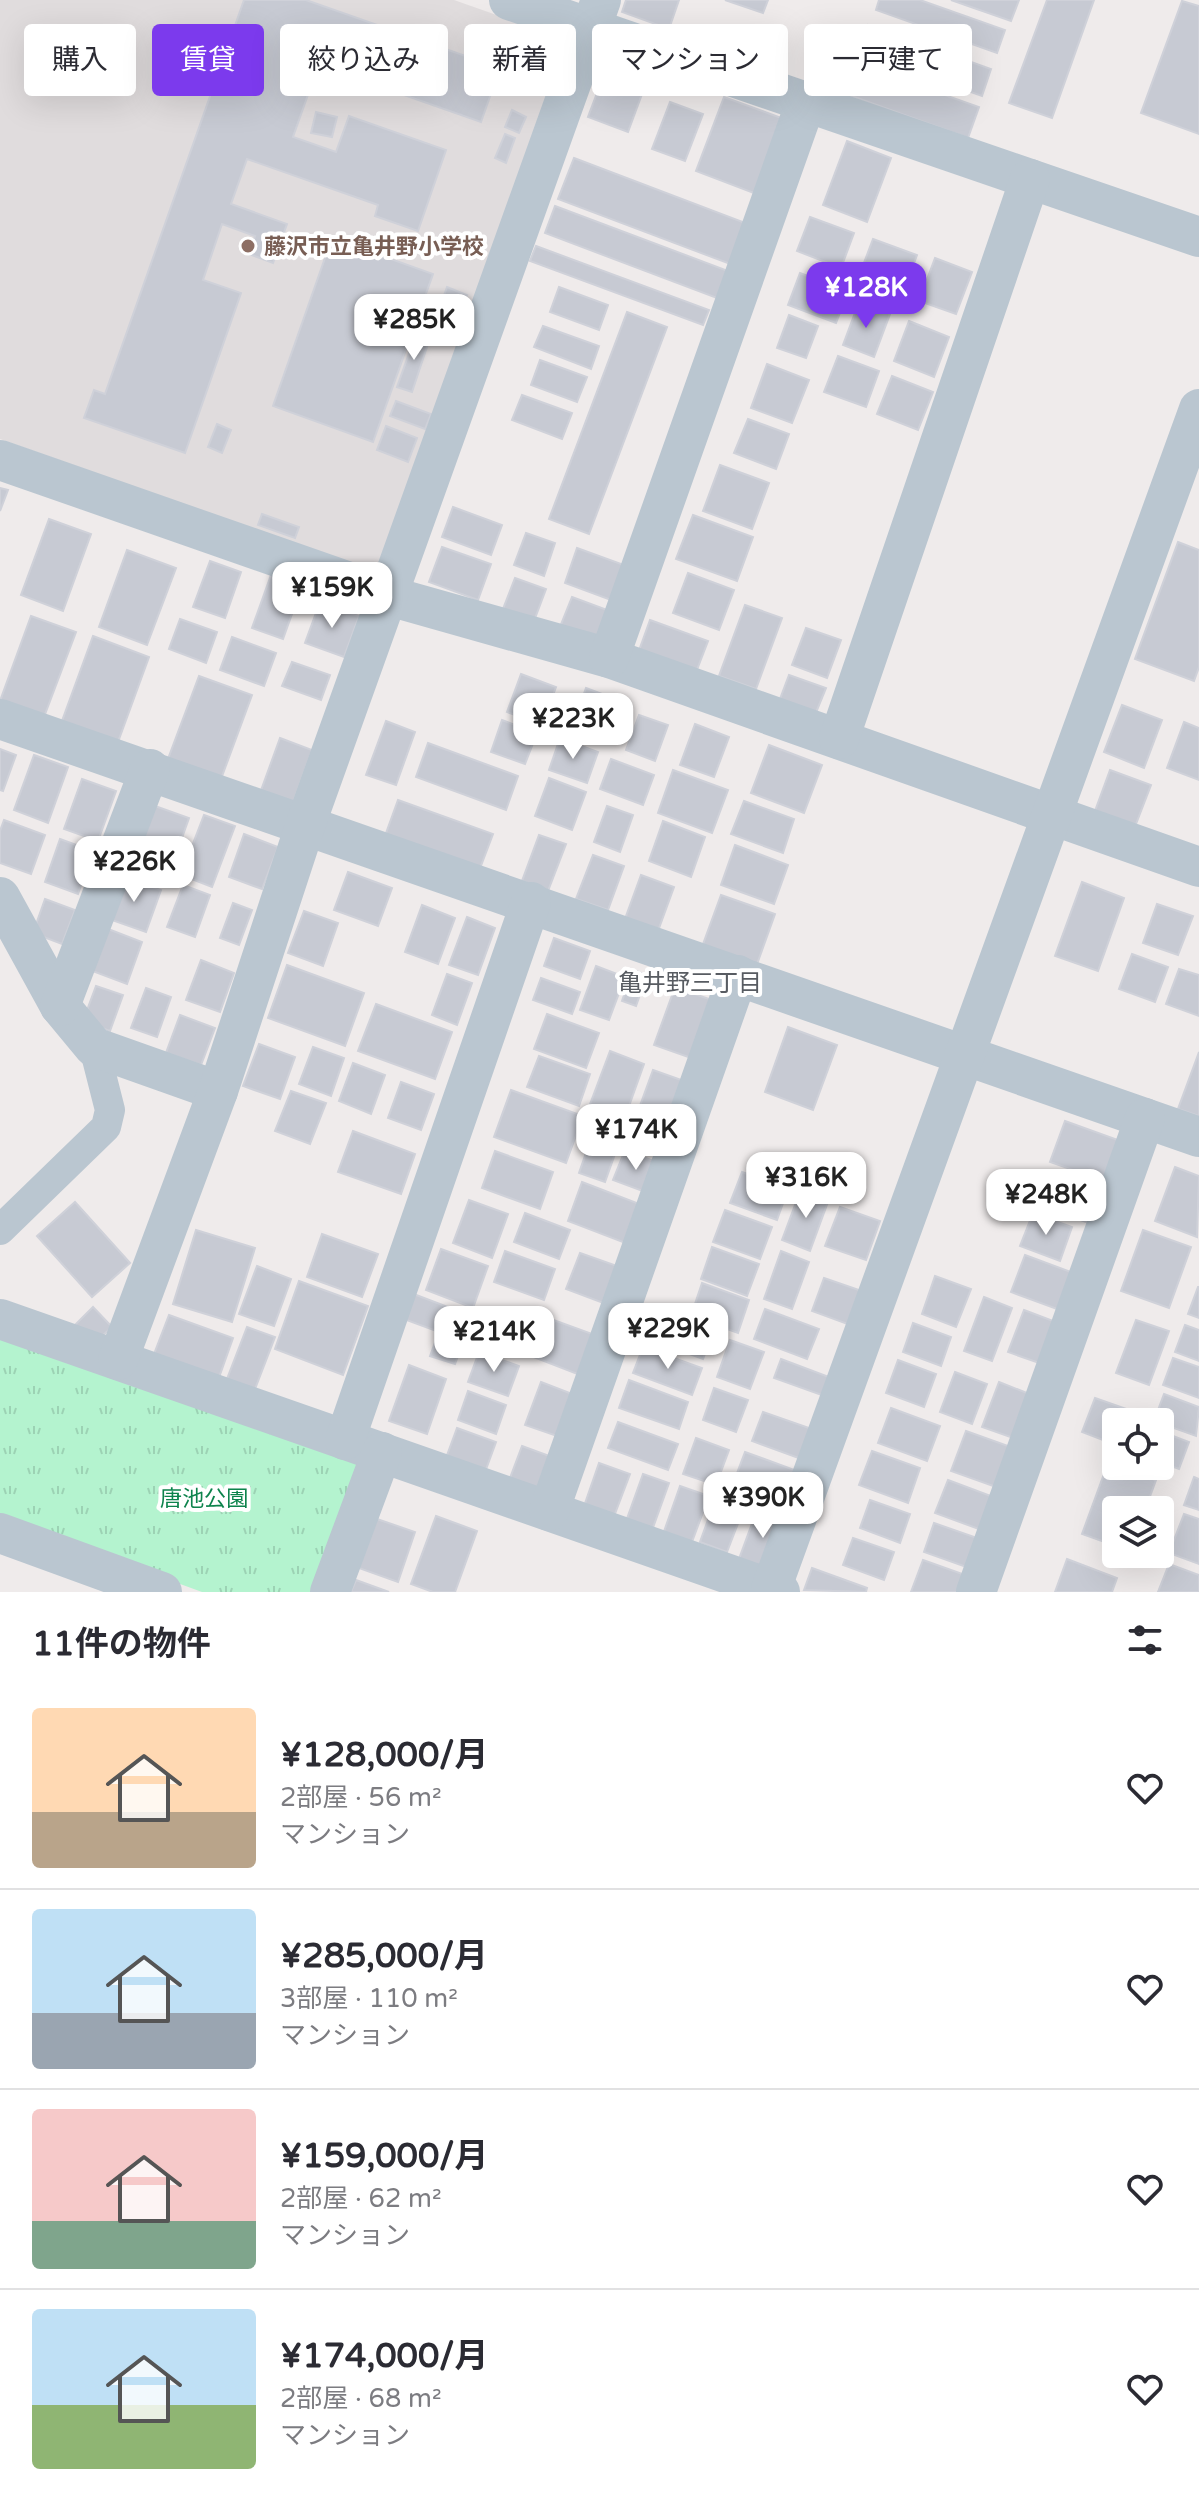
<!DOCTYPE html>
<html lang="ja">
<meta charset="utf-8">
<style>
body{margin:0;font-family:"Varela Round","Noto Sans JP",sans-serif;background:#f7f7f7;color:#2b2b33;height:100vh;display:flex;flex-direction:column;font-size:30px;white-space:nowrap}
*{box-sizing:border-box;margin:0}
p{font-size:26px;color:#7c7c81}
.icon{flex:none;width:44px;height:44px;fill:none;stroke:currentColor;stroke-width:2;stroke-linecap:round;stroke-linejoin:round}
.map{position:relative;height:1592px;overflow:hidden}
.panel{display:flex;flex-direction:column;background:#fff;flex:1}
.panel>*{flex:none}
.hud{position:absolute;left:24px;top:24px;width:1152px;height:72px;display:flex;gap:16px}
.fabs{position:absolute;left:1102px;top:1408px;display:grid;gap:16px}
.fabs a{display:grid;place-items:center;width:72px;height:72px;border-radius:8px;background:#fff;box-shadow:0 8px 32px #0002;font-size:40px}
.price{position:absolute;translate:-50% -68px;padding:0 18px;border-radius:16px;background:#fff;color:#222;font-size:26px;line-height:52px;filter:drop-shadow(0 2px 4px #0008)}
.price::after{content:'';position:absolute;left:50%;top:48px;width:24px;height:18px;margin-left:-12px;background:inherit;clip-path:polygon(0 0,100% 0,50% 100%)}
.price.selected{background:#7c3aed;color:#fff}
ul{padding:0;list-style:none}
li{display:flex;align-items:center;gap:24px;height:200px;padding:0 32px}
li+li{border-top:2px solid #e1e1e2}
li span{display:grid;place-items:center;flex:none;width:224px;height:160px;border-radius:8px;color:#555}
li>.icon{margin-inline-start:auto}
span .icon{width:96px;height:96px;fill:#fffc;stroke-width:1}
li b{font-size:34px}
h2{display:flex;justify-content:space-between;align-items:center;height:96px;padding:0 32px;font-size:34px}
.tag{padding:0 28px;border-radius:8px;background:#fff;box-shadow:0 8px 32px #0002;font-size:28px;line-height:72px}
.tag.selected{background:#7c3aed;color:#fff}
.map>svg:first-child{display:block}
.education{fill:#e0dcdd}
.grass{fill:url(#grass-tufts)}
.building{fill:#c7cad3;stroke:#cfd1d9;stroke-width:2}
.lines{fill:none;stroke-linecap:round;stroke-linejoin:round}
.pedestrian{stroke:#bac6d0;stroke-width:30}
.minor{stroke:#bac6d0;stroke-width:40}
.education-dot{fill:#8d6e63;stroke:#fff;stroke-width:3}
.labels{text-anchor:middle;stroke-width:8;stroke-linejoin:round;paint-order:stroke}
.education-label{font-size:22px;font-weight:bold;fill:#785e54;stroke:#fff;text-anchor:start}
.park-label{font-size:22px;fill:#0d834c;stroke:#fff}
.neighbourhood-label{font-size:24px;fill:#585c62;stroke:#fff}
</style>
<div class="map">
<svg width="1199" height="1592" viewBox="0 0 1199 1592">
<defs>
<pattern id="grass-tufts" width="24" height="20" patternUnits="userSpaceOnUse" patternTransform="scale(2)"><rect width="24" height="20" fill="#b4f3cf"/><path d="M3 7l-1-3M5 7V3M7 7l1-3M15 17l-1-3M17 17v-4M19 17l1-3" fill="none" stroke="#9cd2b4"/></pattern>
</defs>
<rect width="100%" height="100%" fill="#efebeb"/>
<!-- education -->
<path class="education" d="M0,0H454L551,34L565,52L384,565L369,570L0,439Z"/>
<!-- grass -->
<path class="grass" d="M0,1333L365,1461L318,1592H202L0,1518Z"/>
<!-- building -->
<g class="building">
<path d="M244,0H306L500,68L481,122L350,76L346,85L315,75L293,137L336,152L349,116L446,150L418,231L375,216L378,205L247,159L231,204L287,224L273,263L249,254L255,236L222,224L203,280L241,293L185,453L84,418L94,390L105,394Z"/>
<path d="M626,0H679L669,29L622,12Z"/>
<path d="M725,0H768L763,13Z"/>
<path d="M879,0H920L1005,30L997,53L876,10Z"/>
<path d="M951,0H1019L1011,21Z"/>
<path d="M1047,0H1094L1052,118L1009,103Z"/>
<path d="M1182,1L1199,6V134L1141,113Z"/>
<path d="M868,25L991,69L982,96L858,52Z"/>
<path d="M609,61L649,75L628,132L588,117Z"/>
<path d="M860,65L979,107L968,138L849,95Z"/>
<path d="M724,97L787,120L759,195L696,171Z"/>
<path d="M670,102L703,114L685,161L652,149Z"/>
<path d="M512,110L526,117L519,133L505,127Z"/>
<path d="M316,112L337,117L332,137L311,133Z"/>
<path d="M505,134L515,138L506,163L495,158Z"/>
<path d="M847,141L891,158L867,222L823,205Z"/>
<path d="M574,158L748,224L733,265L558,199Z"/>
<path d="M555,206L728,271L717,298L545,233Z"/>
<path d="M810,217L854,233L841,268L797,251Z"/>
<path d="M332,238L433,274L373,442L273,406Z"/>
<path d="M873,239L917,255L900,301L856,284Z"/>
<path d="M536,246L709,310L703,325L530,261Z"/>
<path d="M935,258L972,272L956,314L919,301Z"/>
<path d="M800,273L848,292L836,323L788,305Z"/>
<path d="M447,287L467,295L453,330L428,319L435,302L441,304Z"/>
<path d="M559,287L608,305L599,330L550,312Z"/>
<path d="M859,302L890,314L874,357L843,345Z"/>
<path d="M627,312L667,327L589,534L549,519Z"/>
<path d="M789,315L818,326L806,358L777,348Z"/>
<path d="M909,321L949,337L934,377L894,361Z"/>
<path d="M543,326L599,346L591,369L534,347Z"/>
<path d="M417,331L431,335L412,392L397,387Z"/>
<path d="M838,356L879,371L866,407L824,392Z"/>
<path d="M540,360L587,377L577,402L531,385Z"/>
<path d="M767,364L809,380L792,423L751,408Z"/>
<path d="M892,376L933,392L918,430L877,414Z"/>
<path d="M522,395L572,413L562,439L512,420Z"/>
<path d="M396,401L431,414L425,429L390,416Z"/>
<path d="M748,419L789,434L776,469L734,453Z"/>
<path d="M217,424L231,430L222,453L208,447Z"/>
<path d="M386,426L417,438L408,462L377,450Z"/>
<path d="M720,465L769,483L752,529L703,511Z"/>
<path d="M0,488L8,490L0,511Z"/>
<path d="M453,507L502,525L491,555L442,537Z"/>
<path d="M262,514L299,527L295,538L258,525Z"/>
<path d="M693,515L753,537L737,581L676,559Z"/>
<path d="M49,519L91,534L63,611L21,595Z"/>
<path d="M526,533L555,543L544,576L514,565Z"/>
<path d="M1178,542L1199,550V667L1194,681L1135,659Z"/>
<path d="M442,547L491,564L478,600L429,582Z"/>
<path d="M577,548L624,565L611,600L565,583Z"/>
<path d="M127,550L176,568L147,645L99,627Z"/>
<path d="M210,561L241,572L225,618L193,607Z"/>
<path d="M272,572L303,583L283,639L252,628Z"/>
<path d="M688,573L734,590L719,630L673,613Z"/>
<path d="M515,578L546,589L534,621L503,609Z"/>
<path d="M572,597L610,611L599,642L560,627Z"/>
<path d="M320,602L359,616L344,657L305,643Z"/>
<path d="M745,605L782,618L756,689L719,676Z"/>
<path d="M31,616L76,632L44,717L0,701Z"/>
<path d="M180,619L217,632L206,663L169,649Z"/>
<path d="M650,620L708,641L693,680L636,659Z"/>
<path d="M806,628L841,640L827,678L792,665Z"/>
<path d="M93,636L149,657L118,742L62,721Z"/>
<path d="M232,637L276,653L264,686L220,670Z"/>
<path d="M292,662L330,675L321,700L282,686Z"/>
<path d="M521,674L556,687L542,725L507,712Z"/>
<path d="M789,675L826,688L813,720L777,707Z"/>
<path d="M199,676L252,695L221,779L168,759Z"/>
<path d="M586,688L621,701L607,740L572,727Z"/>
<path d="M1122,705L1162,720L1144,768L1104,752Z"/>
<path d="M639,715L668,725L655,761L626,750Z"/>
<path d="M502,720L537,733L525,764L491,752Z"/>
<path d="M386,721L415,732L396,785L366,775Z"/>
<path d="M1184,722L1199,728V780L1167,768Z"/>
<path d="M695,724L729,737L714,777L680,765Z"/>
<path d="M280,738L312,750L291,808L259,796Z"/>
<path d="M560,738L598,752L587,783L549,770Z"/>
<path d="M428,743L518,776L506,810L416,777Z"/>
<path d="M769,745L822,765L804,813L751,793Z"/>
<path d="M0,749L16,755L3,791L0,790Z"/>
<path d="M34,755L68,767L48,823L14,810Z"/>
<path d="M611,759L654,775L643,805L600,789Z"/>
<path d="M673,770L728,790L712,833L658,813Z"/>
<path d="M1110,770L1151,785L1131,837L1091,822Z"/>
<path d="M549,778L586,792L572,830L535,816Z"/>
<path d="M82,779L116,791L98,841L64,829Z"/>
<path d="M398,800L493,834L479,871L385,836Z"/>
<path d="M744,801L794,819L783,853L731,834Z"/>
<path d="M155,806L189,818L168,877L133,865Z"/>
<path d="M607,806L633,815L620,852L594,842Z"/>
<path d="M204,815L235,826L212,887L181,875Z"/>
<path d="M4,820L45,835L31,874L0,863V831Z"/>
<path d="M663,821L705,837L691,877L649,861Z"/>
<path d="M244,834L278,847L262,889L229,877Z"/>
<path d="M539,835L566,844L548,891L522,881Z"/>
<path d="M60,839L93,851L78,894L45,882Z"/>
<path d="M735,845L788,865L774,904L721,885Z"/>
<path d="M593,855L624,866L608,910L576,899Z"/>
<path d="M348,872L392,888L378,926L334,910Z"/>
<path d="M641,875L674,887L658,931L625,919Z"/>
<path d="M122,876L161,890L146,932L106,918Z"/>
<path d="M1082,882L1124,898L1098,971L1055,956Z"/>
<path d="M183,885L210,895L195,937L167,927Z"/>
<path d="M721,895L775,914L756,967L702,947Z"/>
<path d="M45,899L75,910L62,944L33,933Z"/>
<path d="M233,903L252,910L239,945L220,938Z"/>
<path d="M1157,904L1193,916L1178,955L1143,943Z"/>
<path d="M422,905L455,918L438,964L405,952Z"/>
<path d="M304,911L338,923L323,966L288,953Z"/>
<path d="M467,917L495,928L478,975L449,965Z"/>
<path d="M103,927L142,942L127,984L87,969Z"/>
<path d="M554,938L590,951L580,979L544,966Z"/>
<path d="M1132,954L1168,967L1155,1002L1119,989Z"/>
<path d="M201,960L234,973L220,1012L186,1000Z"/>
<path d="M287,965L364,993L345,1046L268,1018Z"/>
<path d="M596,966L625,977L609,1020L580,1010Z"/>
<path d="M1179,969L1199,975V1016L1166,1004Z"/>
<path d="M633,970L647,975L636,1006L622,1001Z"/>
<path d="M447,974L472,983L457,1025L432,1015Z"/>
<path d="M541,978L580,992L572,1014L533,1000Z"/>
<path d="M96,986L123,995L110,1031L83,1021Z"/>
<path d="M675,987L715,1001L694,1059L654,1045Z"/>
<path d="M146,988L171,997L157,1037L131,1028Z"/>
<path d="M376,1004L452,1032L435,1079L358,1051Z"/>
<path d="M547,1014L599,1033L586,1068L534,1049Z"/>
<path d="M180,1015L215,1028L201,1065L166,1053Z"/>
<path d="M788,1027L837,1045L813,1110L765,1092Z"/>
<path d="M259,1044L295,1057L280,1099L243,1086Z"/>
<path d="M313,1047L344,1058L331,1096L299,1084Z"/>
<path d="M610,1051L644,1064L624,1120L589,1107Z"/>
<path d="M1199,1052V1116L1178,1109Z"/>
<path d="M539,1056L590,1074L579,1106L527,1087Z"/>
<path d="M353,1063L385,1075L371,1114L339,1101Z"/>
<path d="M653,1070L690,1083L669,1139L633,1125Z"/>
<path d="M401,1082L434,1094L421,1130L388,1118Z"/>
<path d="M511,1090L583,1116L566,1163L494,1137Z"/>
<path d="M291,1091L326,1103L310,1144L275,1131Z"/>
<path d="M1065,1121L1118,1140L1104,1181L1050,1162Z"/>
<path d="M595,1127L621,1137L605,1182L579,1173Z"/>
<path d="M353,1131L415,1154L401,1194L338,1172Z"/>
<path d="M625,1150L659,1163L648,1193L613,1180Z"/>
<path d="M495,1151L553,1172L540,1209L482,1188Z"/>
<path d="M1175,1167L1199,1176L1197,1237L1155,1221Z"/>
<path d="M742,1172L788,1189L777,1220L730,1203Z"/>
<path d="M1048,1174L1097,1192L1086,1222L1037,1205Z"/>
<path d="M582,1182L642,1205L628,1244L568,1221Z"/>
<path d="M801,1189L829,1199L810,1251L782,1240Z"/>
<path d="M469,1200L508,1214L492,1258L453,1243Z"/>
<path d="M75,1202L130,1263L92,1297L37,1236Z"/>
<path d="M840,1207L880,1221L866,1260L825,1246Z"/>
<path d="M725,1210L772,1227L760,1259L713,1242Z"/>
<path d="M525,1213L570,1230L559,1259L514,1242Z"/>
<path d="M1033,1213L1072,1227L1060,1261L1020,1246Z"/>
<path d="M196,1230L255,1248L232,1322L173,1304Z"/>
<path d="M1143,1230L1191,1247L1169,1308L1121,1291Z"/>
<path d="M322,1234L378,1254L362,1297L307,1277Z"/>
<path d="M712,1247L759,1264L747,1296L701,1279Z"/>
<path d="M441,1249L488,1266L473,1308L426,1290Z"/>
<path d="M505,1251L555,1269L544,1300L494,1282Z"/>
<path d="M781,1251L809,1262L792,1309L764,1299Z"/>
<path d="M580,1253L620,1267L606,1304L566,1289Z"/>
<path d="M1025,1255L1071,1272L1057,1309L1011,1292Z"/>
<path d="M257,1266L291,1279L274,1326L239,1314Z"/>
<path d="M935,1276L971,1289L956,1327L922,1314Z"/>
<path d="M824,1278L865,1292L853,1326L812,1311Z"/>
<path d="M299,1281L368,1306L343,1375L275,1349Z"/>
<path d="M702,1283L749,1300L738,1333L691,1316Z"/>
<path d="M1198,1287H1199V1318L1188,1314Z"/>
<path d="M411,1293L448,1307L439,1332L401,1318Z"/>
<path d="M984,1297L1012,1308L992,1361L964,1351Z"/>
<path d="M93,1307L112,1327L91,1346L73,1327Z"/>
<path d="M448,1307L473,1316L455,1364L430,1356Z"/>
<path d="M654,1308L714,1330L703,1359L643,1337Z"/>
<path d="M765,1309L819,1329L807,1359L754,1339Z"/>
<path d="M1024,1310L1056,1322L1042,1364L1008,1352Z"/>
<path d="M537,1314L595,1335L580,1375L523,1353Z"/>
<path d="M169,1315L233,1338L216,1386L151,1362Z"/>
<path d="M1136,1320L1169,1331L1149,1385L1116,1373Z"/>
<path d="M913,1323L951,1337L941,1366L903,1352Z"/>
<path d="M1185,1325L1199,1330V1361L1175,1352Z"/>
<path d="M247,1327L275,1337L255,1389L227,1379Z"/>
<path d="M730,1340L764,1352L750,1389L717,1377Z"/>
<path d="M643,1347L702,1368L692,1395L633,1373Z"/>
<path d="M479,1352L519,1366L508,1396L468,1382Z"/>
<path d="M1173,1358L1199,1367V1398L1163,1385Z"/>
<path d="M781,1359L837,1380L830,1398L774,1378Z"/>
<path d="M898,1360L936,1374L924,1407L886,1393Z"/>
<path d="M409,1365L446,1379L427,1434L389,1421Z"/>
<path d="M955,1372L987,1384L972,1424L940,1412Z"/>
<path d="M629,1380L688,1402L679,1429L619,1408Z"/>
<path d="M541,1382L575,1395L560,1437L525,1425Z"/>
<path d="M999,1382L1032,1395L1016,1439L982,1427Z"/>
<path d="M714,1388L748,1400L736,1432L703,1420Z"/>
<path d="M468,1391L506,1405L496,1434L458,1420Z"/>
<path d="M1164,1394L1199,1407L1196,1436L1154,1421Z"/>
<path d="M1095,1398L1138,1413L1134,1422H1116V1445L1082,1432Z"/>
<path d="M891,1408L940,1426L927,1461L878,1443Z"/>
<path d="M763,1412L815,1430L804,1460L752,1441Z"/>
<path d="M618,1422L678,1444L668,1470L608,1448Z"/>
<path d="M457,1428L496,1442L481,1483L442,1469Z"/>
<path d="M966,1431L1011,1447L996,1487L951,1471Z"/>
<path d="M1160,1431L1189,1442L1179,1469L1160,1462Z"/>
<path d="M696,1438L729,1450L716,1485L683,1474Z"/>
<path d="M522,1446L555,1458L540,1499L507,1486Z"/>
<path d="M872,1451L920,1468L908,1503L859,1485Z"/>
<path d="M745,1452L800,1472L792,1496L736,1476Z"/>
<path d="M599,1463L630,1474L613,1519L583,1509Z"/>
<path d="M1108,1463L1156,1480L1145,1510H1116V1546L1082,1534Z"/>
<path d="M643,1474L669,1483L650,1536L624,1527Z"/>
<path d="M1194,1477L1199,1479V1510L1184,1505Z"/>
<path d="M948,1480L999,1499L987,1532L935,1513Z"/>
<path d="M680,1486L709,1496L689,1550L661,1540Z"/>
<path d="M870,1500L910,1514L900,1543L860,1528Z"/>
<path d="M714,1503L742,1513L727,1552L700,1542Z"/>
<path d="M757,1510L787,1521L768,1570L739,1559Z"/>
<path d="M1184,1514L1199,1519V1564L1169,1553Z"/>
<path d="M436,1516L477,1531L455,1592H433L411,1584Z"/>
<path d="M374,1518L415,1532L398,1582L356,1567Z"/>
<path d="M934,1523L983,1540L972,1569L924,1552Z"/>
<path d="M853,1538L894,1552L884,1580L843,1565Z"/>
<path d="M1067,1559L1117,1578L1112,1592H1055Z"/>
<path d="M923,1560L971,1577L965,1592H911Z"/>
<path d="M1169,1564L1199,1575V1592H1158Z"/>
<path d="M812,1568L867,1588L866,1592L804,1590Z"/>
<path d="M356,1580L389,1592H351Z"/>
</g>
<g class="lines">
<!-- pedestrian -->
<path class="pedestrian" d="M0,1230L106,1127L110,1110L94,1047"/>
<!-- minor -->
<g class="minor">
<path d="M509,0L1199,237"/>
<path d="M0,460L389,596L609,658L1199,867"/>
<path d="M609,658L806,102"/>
<path d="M0,719L1199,1137"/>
<path d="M839,739L1030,179"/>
<path d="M0,897L60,1006L94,1047L218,1091"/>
<path d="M60,1006L150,769"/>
<path d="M0,1319L780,1592"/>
<path d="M118,1360L218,1091L306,823L601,0"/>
<path d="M345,1440L531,902"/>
<path d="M549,1511L738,975"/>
<path d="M0,1533L162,1592"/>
<path d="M771,1589L1199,409"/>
<path d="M330,1592L382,1452"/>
<path d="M976,1592L1145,1118"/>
</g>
</g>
<!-- markers -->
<circle class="education-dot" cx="248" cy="246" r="8"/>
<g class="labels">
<!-- education labels -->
<g class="education-label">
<text x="264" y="254">藤沢市立亀井野小学校</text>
</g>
<!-- park labels -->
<g class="park-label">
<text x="204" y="1506">唐池公園</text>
</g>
<!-- neighbourhood labels -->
<g class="neighbourhood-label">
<text x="690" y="991">亀井野三丁目</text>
</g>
</g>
</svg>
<div class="fabs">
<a><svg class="icon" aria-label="locate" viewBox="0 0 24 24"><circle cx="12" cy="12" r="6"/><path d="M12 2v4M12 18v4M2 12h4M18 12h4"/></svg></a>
<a><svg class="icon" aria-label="layers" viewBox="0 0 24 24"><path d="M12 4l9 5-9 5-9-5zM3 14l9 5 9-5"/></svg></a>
</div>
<b class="price selected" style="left:866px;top:330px">¥128K</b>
<b class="price" style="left:414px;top:362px">¥285K</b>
<b class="price" style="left:332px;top:630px">¥159K</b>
<b class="price" style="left:573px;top:761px">¥223K</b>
<b class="price" style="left:134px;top:904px">¥226K</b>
<b class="price" style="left:636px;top:1172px">¥174K</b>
<b class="price" style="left:806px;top:1220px">¥316K</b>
<b class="price" style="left:1046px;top:1237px">¥248K</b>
<b class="price" style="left:668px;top:1371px">¥229K</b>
<b class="price" style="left:494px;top:1374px">¥214K</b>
<b class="price" style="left:763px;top:1540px">¥390K</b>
<div class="hud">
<a class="tag">購入</a>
<a class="tag selected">賃貸</a>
<a class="tag">絞り込み</a>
<a class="tag">新着</a>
<a class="tag">マンション</a>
<a class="tag">一戸建て</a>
</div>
</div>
<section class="panel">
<h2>11件の物件<svg class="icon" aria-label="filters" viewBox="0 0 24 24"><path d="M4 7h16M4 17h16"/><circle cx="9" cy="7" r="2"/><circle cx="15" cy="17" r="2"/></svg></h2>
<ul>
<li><span style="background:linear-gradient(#ffd9b3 65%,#b9a48a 0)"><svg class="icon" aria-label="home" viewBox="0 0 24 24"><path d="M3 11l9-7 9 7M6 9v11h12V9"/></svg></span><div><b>¥128,000/月</b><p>2部屋 · 56 m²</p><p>マンション</p></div><svg class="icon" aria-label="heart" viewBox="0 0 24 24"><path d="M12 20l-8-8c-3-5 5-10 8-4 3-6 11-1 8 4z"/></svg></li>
<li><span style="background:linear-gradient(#bfe0f5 65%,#9aa5b1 0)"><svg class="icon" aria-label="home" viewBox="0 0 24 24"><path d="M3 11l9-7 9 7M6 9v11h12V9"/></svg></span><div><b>¥285,000/月</b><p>3部屋 · 110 m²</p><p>マンション</p></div><svg class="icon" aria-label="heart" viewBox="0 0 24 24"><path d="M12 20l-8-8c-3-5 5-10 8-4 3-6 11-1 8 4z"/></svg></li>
<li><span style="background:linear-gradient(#f6c9c9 70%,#7fa58c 0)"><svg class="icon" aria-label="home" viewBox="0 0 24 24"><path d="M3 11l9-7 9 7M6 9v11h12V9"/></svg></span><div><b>¥159,000/月</b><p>2部屋 · 62 m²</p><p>マンション</p></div><svg class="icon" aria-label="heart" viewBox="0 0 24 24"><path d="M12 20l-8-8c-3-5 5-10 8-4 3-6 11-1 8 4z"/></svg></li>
<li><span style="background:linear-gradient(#bfe0f5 60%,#8fb573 0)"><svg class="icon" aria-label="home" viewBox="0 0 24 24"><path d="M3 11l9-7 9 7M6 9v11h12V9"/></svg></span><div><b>¥174,000/月</b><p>2部屋 · 68 m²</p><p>マンション</p></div><svg class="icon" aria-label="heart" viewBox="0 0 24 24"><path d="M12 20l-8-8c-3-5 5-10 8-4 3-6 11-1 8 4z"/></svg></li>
</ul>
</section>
